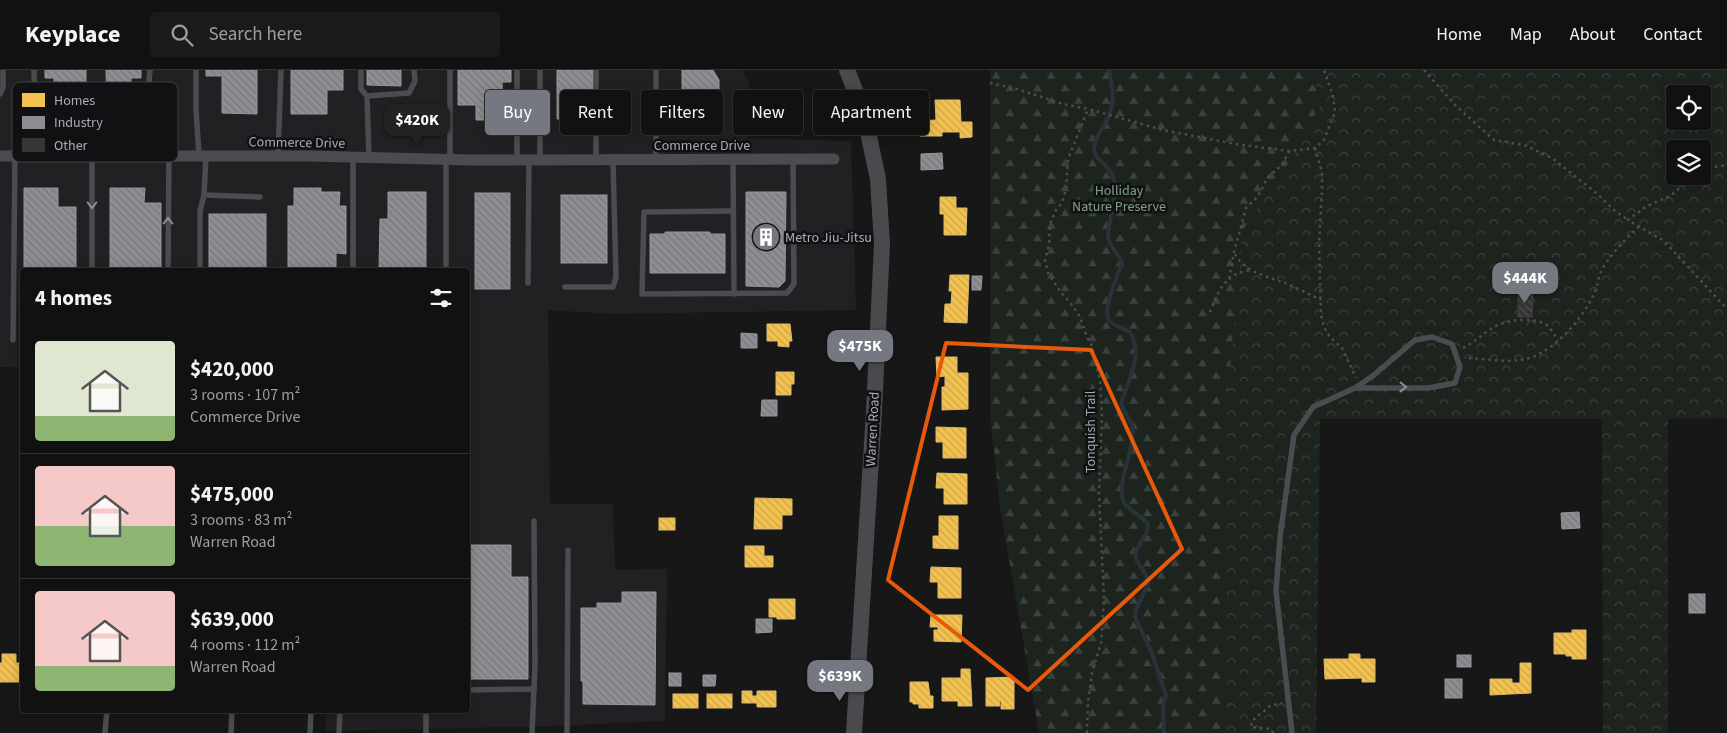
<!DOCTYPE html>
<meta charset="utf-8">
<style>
body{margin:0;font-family:"Source Sans 3",sans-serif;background:#1a1a1a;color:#f1f3f6;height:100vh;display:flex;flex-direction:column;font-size:19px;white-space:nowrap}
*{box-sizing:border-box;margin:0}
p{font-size:16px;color:#9c9d9f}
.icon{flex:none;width:28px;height:28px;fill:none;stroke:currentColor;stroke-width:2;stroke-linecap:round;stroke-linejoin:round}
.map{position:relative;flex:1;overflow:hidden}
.sheet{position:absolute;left:20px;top:198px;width:450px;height:445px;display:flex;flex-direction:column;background:#111;border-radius:5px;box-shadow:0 2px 12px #0003,0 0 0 1px #303131}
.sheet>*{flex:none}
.top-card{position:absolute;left:485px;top:20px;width:475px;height:45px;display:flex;gap:10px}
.tools{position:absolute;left:1666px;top:15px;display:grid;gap:10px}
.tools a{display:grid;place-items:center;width:45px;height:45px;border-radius:5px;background:#111;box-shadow:0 2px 12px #0003,0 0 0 1px #303131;font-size:25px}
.price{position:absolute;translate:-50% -42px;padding:0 11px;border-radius:10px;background:#757880;color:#fff;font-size:16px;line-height:32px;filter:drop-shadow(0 1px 2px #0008)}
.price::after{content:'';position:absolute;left:50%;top:30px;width:15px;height:11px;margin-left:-8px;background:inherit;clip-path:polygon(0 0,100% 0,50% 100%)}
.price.selected{background:#222;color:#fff}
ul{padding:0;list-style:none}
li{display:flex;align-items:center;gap:15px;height:125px;padding:0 15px}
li+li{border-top:1px solid #303131}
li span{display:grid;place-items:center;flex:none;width:140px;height:100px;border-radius:5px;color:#555}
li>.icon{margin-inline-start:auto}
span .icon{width:60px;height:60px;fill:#fffc;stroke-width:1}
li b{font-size:21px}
h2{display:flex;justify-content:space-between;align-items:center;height:60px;padding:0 15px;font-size:21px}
.chip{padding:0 18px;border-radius:5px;background:#111;box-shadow:0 2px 12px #0003,0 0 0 1px #303131;font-size:18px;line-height:45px}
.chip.selected{background:#757880;color:#fff}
header{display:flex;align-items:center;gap:30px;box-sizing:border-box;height:70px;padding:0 25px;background:#111;border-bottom:1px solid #303131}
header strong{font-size:24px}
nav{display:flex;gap:28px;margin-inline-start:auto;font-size:18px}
.search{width:350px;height:45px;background:#1a1a1a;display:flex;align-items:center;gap:12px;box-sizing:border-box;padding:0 18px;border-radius:5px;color:#9c9d9f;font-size:19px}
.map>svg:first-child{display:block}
.built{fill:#212123}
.forest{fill:url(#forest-firs)}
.park{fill:url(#park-crowns);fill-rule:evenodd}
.homes{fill:url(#homes-back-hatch);stroke:#dcbb6e}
.industry{fill:url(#industry-back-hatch);stroke:#95979d}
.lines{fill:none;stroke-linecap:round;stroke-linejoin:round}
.stream{stroke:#2a3239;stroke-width:4}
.building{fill:url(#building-back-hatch);stroke:#3f4043}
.path{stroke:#4d4e52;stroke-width:2.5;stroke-dasharray:2.5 4;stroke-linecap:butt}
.lane{stroke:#4b4c50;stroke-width:5.5}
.street{stroke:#4b4c50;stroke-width:11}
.secondary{stroke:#4a4a4e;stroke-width:16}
.oneway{stroke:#8c9099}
.marked{fill:none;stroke:#e8590c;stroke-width:4;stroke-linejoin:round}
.labels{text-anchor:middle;stroke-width:5;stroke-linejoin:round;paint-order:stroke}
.street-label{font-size:14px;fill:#a8adb8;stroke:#111113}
.park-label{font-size:14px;fill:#7fa381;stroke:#111113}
.poi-label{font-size:14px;fill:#a8adb8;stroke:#111113;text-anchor:start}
.key{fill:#111113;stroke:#3e4045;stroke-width:1}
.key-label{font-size:14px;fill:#a8adb8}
</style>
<header>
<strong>Keyplace</strong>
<div class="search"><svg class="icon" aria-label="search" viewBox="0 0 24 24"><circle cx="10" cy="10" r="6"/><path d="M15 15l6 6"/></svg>Search here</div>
<nav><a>Home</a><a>Map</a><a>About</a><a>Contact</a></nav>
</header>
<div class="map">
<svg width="1727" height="663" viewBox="0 0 1727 663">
<defs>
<pattern id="forest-firs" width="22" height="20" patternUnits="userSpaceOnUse" patternTransform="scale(1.25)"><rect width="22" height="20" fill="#1d241e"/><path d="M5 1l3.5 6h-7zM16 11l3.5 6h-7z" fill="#3b413d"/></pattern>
<pattern id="park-crowns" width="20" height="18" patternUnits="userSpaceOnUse" patternTransform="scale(1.25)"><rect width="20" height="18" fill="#1d241e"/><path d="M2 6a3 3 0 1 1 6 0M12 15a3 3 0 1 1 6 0" fill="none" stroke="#3b413d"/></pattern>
<pattern id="homes-back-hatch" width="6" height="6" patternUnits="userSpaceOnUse" patternTransform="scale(1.25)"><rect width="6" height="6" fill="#f2c14e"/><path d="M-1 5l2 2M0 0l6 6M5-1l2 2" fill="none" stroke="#cca549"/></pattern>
<pattern id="industry-back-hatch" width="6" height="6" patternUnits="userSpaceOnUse" patternTransform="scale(1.25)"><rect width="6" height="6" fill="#8d8d92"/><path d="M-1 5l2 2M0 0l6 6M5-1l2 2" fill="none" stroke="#76777b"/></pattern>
<pattern id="building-back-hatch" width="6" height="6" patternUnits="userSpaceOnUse" patternTransform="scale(1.25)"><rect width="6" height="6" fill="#353536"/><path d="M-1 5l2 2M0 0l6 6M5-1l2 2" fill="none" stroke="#4f5051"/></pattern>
</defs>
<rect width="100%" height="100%" fill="#171717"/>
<!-- built -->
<path class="built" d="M0,0H742L749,12L748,68L851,71L856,240L612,244L548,240L550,434H613L615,500L667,499L665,651L553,656L326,661V640H468V200H22V297H0Z"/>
<!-- forest -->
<path class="forest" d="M990,0H1309L1323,31L1292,88L1243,160L1224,363L1227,663H1039L1000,437L990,345Z"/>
<!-- park -->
<path class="park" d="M1309,0H1727V348L1668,349V663H1603L1602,349H1320L1316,663H1227L1224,363L1243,160L1292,88L1323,31ZM1675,24H1702V51H1675ZM1675,79H1702V106H1675Z"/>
<!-- homes -->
<g class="homes">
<path d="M935,30H960L961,52H972V67L960,68V62H942V66H920L919,51L936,50Z"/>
<path d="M940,127H956V138H967L966,165H944V144H940Z"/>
<path d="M950,205H969L967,253L944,252L945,234H951L952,221H949Z"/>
<path d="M767,254H790L792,271H789V277L778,276V271H767Z"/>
<path d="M936,287H957V303H968V339L942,340V317H945V306L937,307Z"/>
<path d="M776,302H794V314H791V325H776Z"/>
<path d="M936,357L966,358V388H943V372H936Z"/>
<path d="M937,403L967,404V434H944V418H936Z"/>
<path d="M755,428L792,429V445H782V459H754Z"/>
<path d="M939,446H958V479L933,478V466H939Z"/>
<rect x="659" y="448" width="16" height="12"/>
<path d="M745,476H764V486H773V497H745Z"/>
<path d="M931,497L961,498V528H938V512H930Z"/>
<path d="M769,529H795V549H777V547H769Z"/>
<path d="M931,545H962L961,572L934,571V560H938V557H930Z"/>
<path d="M1572,560H1586V589H1572V586H1566V584H1554V563H1572Z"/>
<path d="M2,584H16V593H22V612H0V593H2Z"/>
<path d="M1349,584H1360V589H1375V612H1362V608L1325,609L1324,589H1349Z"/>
<path d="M1520,593H1531V623L1490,625V609H1512V613H1520Z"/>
<path d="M961,599H970L972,636H958V631H942V608H961Z"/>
<path d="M1014,607V639H1001V631H999L1000,636H986V608Z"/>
<path d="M910,612H928L930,626H933V638H919V634H913V632H910Z"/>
<path d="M742,621H752V626H757V621H776V637H757V633H742Z"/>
<rect x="673" y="624" width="25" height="14"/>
<rect x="707" y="624" width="25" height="14"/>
</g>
<!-- industry -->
<g class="industry">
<path d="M45,0H86V43H54V8H45Z"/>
<path d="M106,0H141V8H131L132,43H107Z"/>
<path d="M206,0H257V44L222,43V6H206Z"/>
<path d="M291,0H343V20H327V44H291Z"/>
<path d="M367,0H401V16L367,15Z"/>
<path d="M458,0H511V12H502L503,50H476V35H458Z"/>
<path d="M557,0H593V20H584V49H557Z"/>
<path d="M682,0H713L719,10V36H712V48H682Z"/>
<path d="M942,83L943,99L921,100V84Z"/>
<path d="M24,118H58V137H76V200H24Z"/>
<path d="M110,118H145L144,133H161V200H110Z"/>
<path d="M294,118H321V122H340L339,136H346V184L336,183V200H288V136H294Z"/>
<path d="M388,122H426V200H379L380,149H388Z"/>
<path d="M746,122H786L785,211L779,217L746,216Z"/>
<rect x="475" y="123" width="35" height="96"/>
<rect x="561" y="125" width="46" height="68"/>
<rect x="209" y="144" width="57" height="56"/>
<path d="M665,162H710V164H725V203H650V164H665Z"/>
<path d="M972,206H982L981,220H972Z"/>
<path d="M741,263L757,264V278H741Z"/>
<path d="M762,330H777V346H761Z"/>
<path d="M1579,442L1580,458L1562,459L1561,443Z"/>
<path d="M468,475H511V507H528V609H468Z"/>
<path d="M622,522H656L655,635L583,634V611H581V538H597V533H622Z"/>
<rect x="1689" y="524" width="16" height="19"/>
<path d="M756,549H772V562L756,563Z"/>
<rect x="1457" y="585" width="14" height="12"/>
<rect x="669" y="603" width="12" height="13"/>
<path d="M703,605H716L715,616H703Z"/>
<rect x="1445" y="609" width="17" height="19"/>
</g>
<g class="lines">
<!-- stream -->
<path class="stream" d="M1109,0C1113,20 1116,33 1106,52C1101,60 1095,68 1094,77C1093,90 1111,96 1114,109C1119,127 1108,148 1108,166C1109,178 1119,183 1122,193C1118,205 1102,240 1109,250C1113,256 1124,258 1130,262C1144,286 1128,310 1121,333C1124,344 1133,350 1133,362C1133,383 1117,411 1123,431C1127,441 1143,445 1148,455L1147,461L1135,483L1137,491L1146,505L1148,514L1136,540L1135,547L1151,581L1166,626L1163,636L1164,663"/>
</g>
<!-- building -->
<path class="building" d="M1518,221L1533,222L1532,247H1518Z"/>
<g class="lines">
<!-- path -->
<g class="path">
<path d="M1424,0L1455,35L1494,70L1524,75L1552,88L1595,122L1614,140L1628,150"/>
<path d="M990,13L1017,19L1063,34L1088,39L1163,60L1235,74L1289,81L1315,78L1324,70L1335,42L1333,26L1324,0"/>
<path d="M1315,78L1322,102V120L1319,173L1321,245L1324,257L1330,267L1342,278L1356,308"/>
<path d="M1702,99L1727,95"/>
<path d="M1694,106L1670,126L1647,136L1628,150L1664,171L1727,239"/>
<path d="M1235,184C1245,202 1266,206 1285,213C1297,218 1309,224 1321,230"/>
<path d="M1229,209L1238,203L1251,200"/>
<path d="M1210,242L1217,225L1223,215L1229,209L1234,182L1246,138L1258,126L1268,107L1282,95L1289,81"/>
<path d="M1463,278C1476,272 1486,260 1500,254C1511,249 1540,247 1549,257C1552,261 1555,266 1558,270"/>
<path d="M1469,288C1485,289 1503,292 1519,290C1549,288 1582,250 1594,224C1598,215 1598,205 1604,196C1614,181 1626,168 1640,156"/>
<path d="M1087,663L1088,632L1092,603L1101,573L1104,530L1099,423L1102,345L1100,310L1092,276L1087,267L1080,247L1072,235L1060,221L1048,203L1045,190L1049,175L1050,154L1056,140L1062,133L1066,119L1068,89L1088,39"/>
<path d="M1273,663L1271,659L1251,657L1252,651L1270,636L1282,633"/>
</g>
<!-- lane -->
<g class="lane">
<path d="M34,0L36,86"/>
<path d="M196,0V39L199,86"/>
<path d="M361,0V19L367,26L369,88"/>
<path d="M540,0V90"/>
<path d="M596,0V90"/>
<path d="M0,24L3,18V0"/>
<path d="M367,26L409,23L415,11L414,0"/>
<path d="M143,86L150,0"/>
<path d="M278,86L281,0"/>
<path d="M353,87V200"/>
<path d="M450,90V0"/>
<path d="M517,90V0"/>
<path d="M656,90V0"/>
<path d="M733,90L734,224"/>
<path d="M204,125L260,127"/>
<path d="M733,141L644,142L642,224L787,223L794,214L793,89"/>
<path d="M92,200V86"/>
<path d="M168,200L169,86"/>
<path d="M200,200V141L204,125L206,86"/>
<path d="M446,200V90"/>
<path d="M528,213L529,90"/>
<path d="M565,217H613L616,207L613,90"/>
<path d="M13,270L15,86"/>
<path d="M468,620L534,619"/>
<path d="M105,663L107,640"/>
<path d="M231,663L232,640"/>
<path d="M310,663L311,640"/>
<path d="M339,663L340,640"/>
<path d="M426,663V640"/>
<path d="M532,663L535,595L534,451"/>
<path d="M567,663L568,480"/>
<path d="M1292,663L1276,521L1280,467L1294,365L1313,337L1355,318L1374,305L1415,270L1432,267L1452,274L1460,297L1455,313L1428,318H1355"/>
</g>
<!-- street -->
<path class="street" d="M0,86H309L471,90L834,89"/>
<!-- secondary -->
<path class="secondary" d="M847,0L858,28L868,62L878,109L882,174L874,341L854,663"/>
</g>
<!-- one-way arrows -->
<defs><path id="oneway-chevron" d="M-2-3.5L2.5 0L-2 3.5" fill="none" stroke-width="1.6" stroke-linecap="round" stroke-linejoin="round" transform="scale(1.25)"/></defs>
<g class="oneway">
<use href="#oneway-chevron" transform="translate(92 135) rotate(90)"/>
<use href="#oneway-chevron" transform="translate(168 151) rotate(-90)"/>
<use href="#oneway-chevron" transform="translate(1403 317) rotate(1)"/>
</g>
<!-- marked area -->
<path class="marked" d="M946,273L1091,280L1182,479L1028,620L888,510Z"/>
<!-- icons -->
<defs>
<g id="building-disc" transform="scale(1.4375)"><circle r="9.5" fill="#757880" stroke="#111113"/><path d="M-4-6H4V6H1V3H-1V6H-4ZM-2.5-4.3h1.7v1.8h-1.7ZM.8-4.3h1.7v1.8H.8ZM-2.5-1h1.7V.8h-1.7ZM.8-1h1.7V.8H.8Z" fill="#fff"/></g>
</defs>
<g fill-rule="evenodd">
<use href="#building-disc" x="766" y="167"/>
</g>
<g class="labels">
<!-- street labels -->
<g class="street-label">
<text transform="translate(297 72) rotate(1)" y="5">Commerce Drive</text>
<text x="702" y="80">Commerce Drive</text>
<text transform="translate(872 359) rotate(-87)" y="5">Warren Road</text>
<text transform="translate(1090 362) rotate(-90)" y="5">Tonquish Trail</text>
</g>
<!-- park labels -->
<g class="park-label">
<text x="1119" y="125">Holliday<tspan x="1119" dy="16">Nature Preserve</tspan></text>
</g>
<!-- poi labels -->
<g class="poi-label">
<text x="785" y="172">Metro Jiu-Jitsu</text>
</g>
</g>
<!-- legend -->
<rect x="12" y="12" width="166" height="80" rx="8" class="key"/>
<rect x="22" y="23" width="23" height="14" fill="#f2c14e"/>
<rect x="22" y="46" width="23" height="13" fill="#8d8d92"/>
<rect x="22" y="68" width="23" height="14" fill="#353536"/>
<g class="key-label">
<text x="54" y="35">Homes</text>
<text x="54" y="57">Industry</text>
<text x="54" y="80">Other</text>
</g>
</svg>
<div class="tools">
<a><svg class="icon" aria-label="locate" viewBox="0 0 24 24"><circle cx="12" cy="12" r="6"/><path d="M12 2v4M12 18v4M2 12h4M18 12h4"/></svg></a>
<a><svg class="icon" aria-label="layers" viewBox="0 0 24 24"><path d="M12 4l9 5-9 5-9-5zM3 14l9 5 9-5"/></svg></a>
</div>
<b class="price selected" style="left:417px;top:76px">$420K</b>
<b class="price" style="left:1525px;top:234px">$444K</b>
<b class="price" style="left:860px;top:302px">$475K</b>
<b class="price" style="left:840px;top:632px">$639K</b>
<div class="top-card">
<a class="chip selected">Buy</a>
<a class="chip">Rent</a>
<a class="chip">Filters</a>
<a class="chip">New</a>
<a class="chip">Apartment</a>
</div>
<section class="sheet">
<h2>4 homes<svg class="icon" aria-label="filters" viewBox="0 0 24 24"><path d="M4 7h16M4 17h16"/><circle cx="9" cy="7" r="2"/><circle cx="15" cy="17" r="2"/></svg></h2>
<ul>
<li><span style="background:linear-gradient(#dfe7d0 75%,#8fb573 0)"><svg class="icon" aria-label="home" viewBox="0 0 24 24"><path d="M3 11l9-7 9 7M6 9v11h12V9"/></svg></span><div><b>$420,000</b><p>3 rooms · 107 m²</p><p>Commerce Drive</p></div></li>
<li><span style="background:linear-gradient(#f6c9c9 60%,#8fb573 0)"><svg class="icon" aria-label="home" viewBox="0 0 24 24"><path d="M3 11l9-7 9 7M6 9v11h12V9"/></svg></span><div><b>$475,000</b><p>3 rooms · 83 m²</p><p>Warren Road</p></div></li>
<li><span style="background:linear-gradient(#f6c9c9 75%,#8fb573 0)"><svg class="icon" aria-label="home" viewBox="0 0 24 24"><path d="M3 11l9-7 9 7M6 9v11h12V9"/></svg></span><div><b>$639,000</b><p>4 rooms · 112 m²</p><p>Warren Road</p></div></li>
</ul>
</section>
</div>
